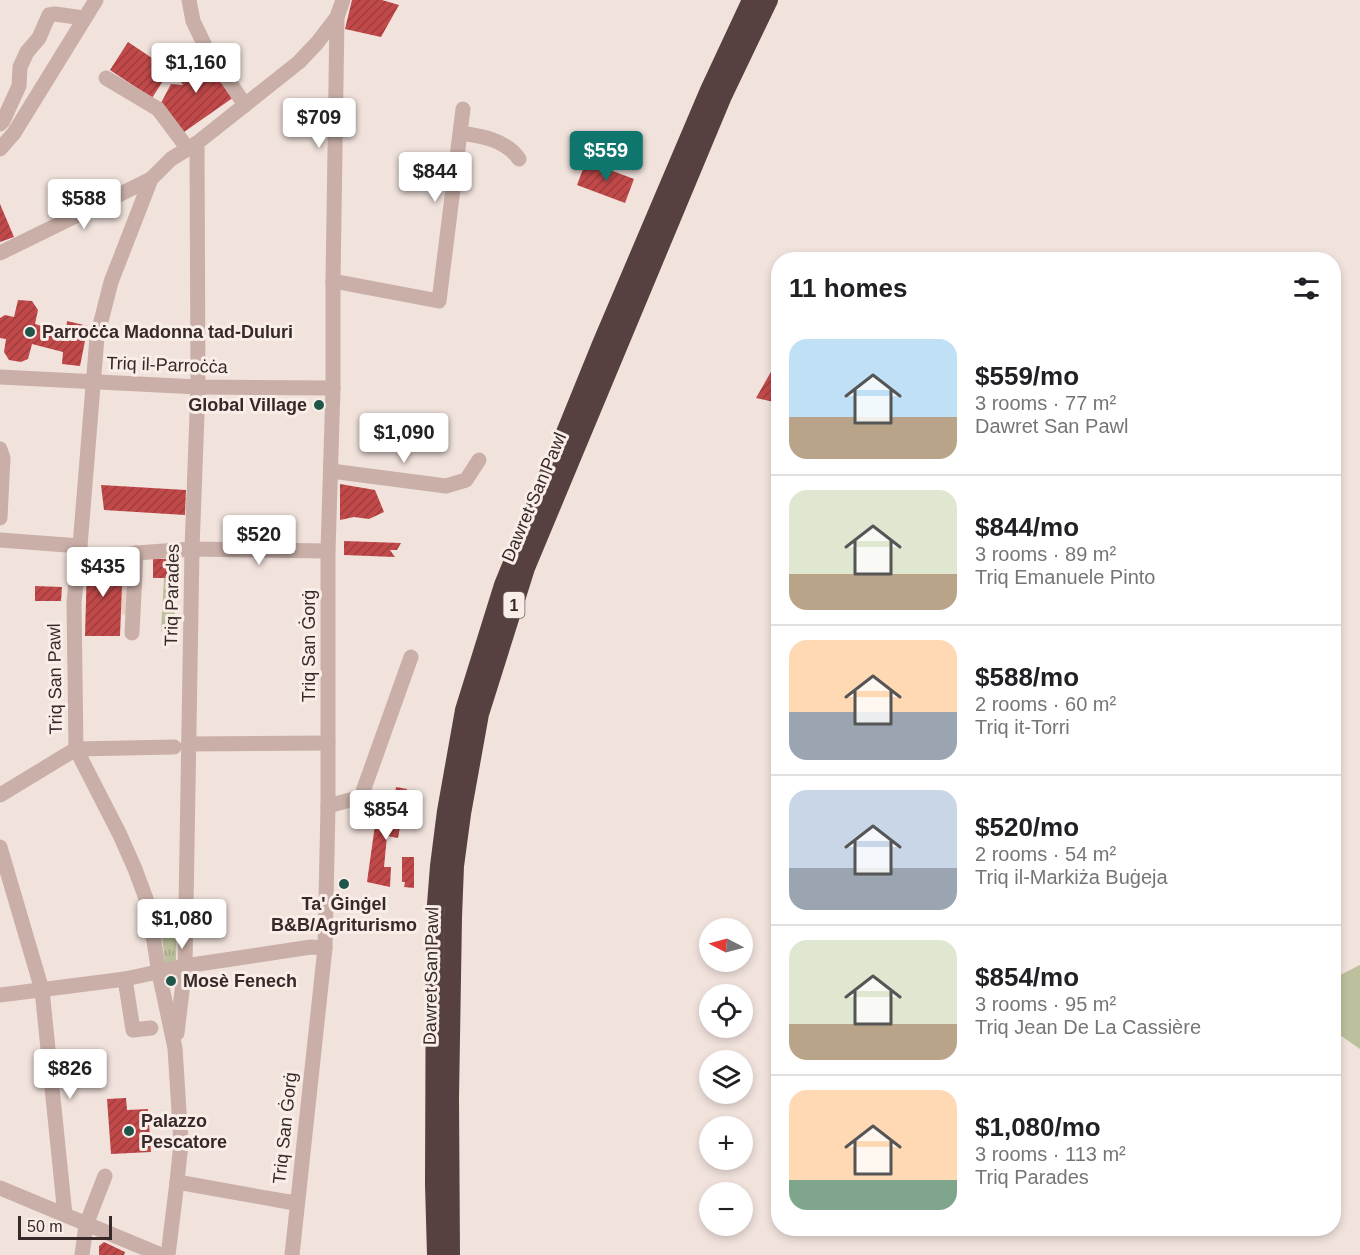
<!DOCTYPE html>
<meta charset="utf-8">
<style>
body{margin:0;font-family:Helvetica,sans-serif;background:#f6f6f6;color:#202124;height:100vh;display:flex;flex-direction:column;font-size:22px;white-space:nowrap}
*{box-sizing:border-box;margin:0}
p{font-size:20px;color:#757577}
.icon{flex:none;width:33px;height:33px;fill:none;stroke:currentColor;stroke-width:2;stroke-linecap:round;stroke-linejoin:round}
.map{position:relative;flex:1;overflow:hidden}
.sheet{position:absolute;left:771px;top:252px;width:570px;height:984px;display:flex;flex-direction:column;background:#fff;border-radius:24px;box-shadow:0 3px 9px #0003}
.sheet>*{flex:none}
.needle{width:39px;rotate:276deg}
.fabs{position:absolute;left:699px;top:918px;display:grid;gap:12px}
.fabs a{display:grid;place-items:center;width:54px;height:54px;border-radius:50%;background:#fff;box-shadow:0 3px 9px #0003;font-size:30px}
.scale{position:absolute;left:18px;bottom:15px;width:94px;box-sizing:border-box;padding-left:6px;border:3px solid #362928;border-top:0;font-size:16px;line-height:21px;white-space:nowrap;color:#362928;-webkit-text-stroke:4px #f9ede8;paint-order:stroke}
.price{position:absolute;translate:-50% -51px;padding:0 14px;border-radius:6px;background:#fff;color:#222;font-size:20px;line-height:39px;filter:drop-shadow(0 2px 3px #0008)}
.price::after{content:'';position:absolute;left:50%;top:36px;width:18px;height:14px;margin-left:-9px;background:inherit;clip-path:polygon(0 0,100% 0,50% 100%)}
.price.selected{background:#0f766e;color:#fff}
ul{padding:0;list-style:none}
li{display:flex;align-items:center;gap:18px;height:150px;padding:0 18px}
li+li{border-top:2px solid #e0e0e0}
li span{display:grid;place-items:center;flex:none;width:168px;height:120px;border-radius:18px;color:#555}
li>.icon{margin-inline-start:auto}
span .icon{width:72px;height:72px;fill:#fffc;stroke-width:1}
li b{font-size:26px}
h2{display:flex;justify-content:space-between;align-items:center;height:72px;padding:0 18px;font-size:26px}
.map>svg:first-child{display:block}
.grass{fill:#bdc09c}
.park{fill:url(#park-tufts)}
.plaza{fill:#e9cfc4}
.building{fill:url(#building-hatch)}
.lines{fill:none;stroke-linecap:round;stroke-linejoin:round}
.minor{stroke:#c9afa8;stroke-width:15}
.highway{stroke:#574140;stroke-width:18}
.poi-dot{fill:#1f564c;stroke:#f9ede8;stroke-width:2}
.labels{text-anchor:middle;stroke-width:6;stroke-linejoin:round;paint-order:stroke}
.shield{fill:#f9ede8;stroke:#706462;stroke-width:1.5}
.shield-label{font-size:16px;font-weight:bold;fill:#362928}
.poi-label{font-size:18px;font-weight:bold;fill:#362928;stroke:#f9ede8;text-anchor:start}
.street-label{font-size:18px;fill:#362928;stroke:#f9ede8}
</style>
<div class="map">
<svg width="1360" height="1255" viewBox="0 0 1360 1255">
<defs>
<pattern id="park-tufts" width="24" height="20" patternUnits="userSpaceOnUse" patternTransform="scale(1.5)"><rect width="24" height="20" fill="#bdc09c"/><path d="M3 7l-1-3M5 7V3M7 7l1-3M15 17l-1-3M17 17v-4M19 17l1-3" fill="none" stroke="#a3a586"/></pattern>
<pattern id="building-hatch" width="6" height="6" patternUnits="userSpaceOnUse" patternTransform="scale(1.5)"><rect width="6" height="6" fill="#c2494a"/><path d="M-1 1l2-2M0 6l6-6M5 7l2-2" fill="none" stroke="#9e3d3e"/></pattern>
</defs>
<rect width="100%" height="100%" fill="#f1e2dc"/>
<!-- grass -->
<path class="grass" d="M1360,965V1049L1337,1033L1334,1028V978Z"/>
<!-- park -->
<g class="park">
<path d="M153,559H178L174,631H161L164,578H153Z"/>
<path d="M155,901H177L176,962L165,963L159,909Z"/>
</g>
<!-- plaza -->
<path class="plaza" d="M118,563H131L129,615L121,614L122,586Z"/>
<!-- building -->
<g class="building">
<path d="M352,0H382L399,5L381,37L345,29Z"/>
<path d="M128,42L170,70L152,98L110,70Z"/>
<path d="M203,54L234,97L184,132L161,103L171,84L183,85L175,73Z"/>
<path d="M586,161L634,179L625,203L577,185Z"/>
<path d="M0,204L14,237L0,242Z"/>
<path d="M18,300L32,301L38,310L35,324L66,333L67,321L88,326L80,366L62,364L63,352L32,344L28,359L21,362L9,360L4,352L6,339L0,338V318L5,315L14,317Z"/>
<path d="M776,363L778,364V403L756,398Z"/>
<path d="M340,484L375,490L384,512L369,519L354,517L340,520Z"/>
<path d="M101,485L186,490L185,515L104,510Z"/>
<path d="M344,541L401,543L397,550H390L395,557L344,555Z"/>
<path d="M94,558H117L122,586L120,636H85L87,565Z"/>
<path d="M153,559H178L177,578H153Z"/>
<path d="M35,586L62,587L61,601H35Z"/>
<path d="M396,787L407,789L398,838L387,836L384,867H391L390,887L367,882L376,818L390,820Z"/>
<path d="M402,857H414V888L404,887L405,882H402Z"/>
<path d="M126,1098L127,1110L148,1109L151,1152L111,1154L107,1099Z"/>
<path d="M104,1242L125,1252L124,1255H99V1246Z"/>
</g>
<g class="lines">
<!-- minor -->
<g class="minor">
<path d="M189,0L193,21L205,46L245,105"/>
<path d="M106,78L158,109L188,149"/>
<path d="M0,124L3,121L19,86L20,67L27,52L39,38L49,15L55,14L84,18"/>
<path d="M461,133C482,136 506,140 519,159"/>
<path d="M0,149L14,133L96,0"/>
<path d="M0,253L151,179"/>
<path d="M333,281L439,301L463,109"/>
<path d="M0,377L198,387L333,388"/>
<path d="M0,449L3,458L0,518"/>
<path d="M331,471L446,486L466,480L479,460"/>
<path d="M0,540L80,546"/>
<path d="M79,557H116L136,553L192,549L328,551"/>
<path d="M132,633L136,553"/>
<path d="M188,744L328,743"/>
<path d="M0,795L76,749L174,747"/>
<path d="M328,806L361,797L411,657"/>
<path d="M0,847L42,990L65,1215"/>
<path d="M125,979L133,1030L151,1028"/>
<path d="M0,995L125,979L185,966L311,947L325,948"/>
<path d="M177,1033L185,966L192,549L198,387L197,143"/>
<path d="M177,1182L289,1202L297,1201"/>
<path d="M0,1188L161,1255"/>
<path d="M82,1255L86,1225L105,1176"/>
<path d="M168,1255L177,1182L181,1143L175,1048L159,973L148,904L135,869L120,835L76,749L74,602L80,546L97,337L111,282L151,179L171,159L197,143L299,62L317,43L337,17L343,0"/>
<path d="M292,1255L325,948L328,806V551L333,388V281L337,17"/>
</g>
<!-- highway -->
<g class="highway">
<path d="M436,1255L434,1184L435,917L439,866L446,811L464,710L503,585L601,344L709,90L751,0"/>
<path d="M451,1255L450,1098L453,917L455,866L462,814L480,714L526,568L723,96L769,0"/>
</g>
</g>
<!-- markers -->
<g class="poi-dot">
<circle cx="30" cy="332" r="6"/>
<circle cx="319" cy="405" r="6"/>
<circle cx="344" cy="884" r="6"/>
<circle cx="171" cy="981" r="6"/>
<circle cx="129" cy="1131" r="6"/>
</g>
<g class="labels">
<!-- shield labels -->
<rect class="shield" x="503.5" y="592" width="21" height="26" rx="4.5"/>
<g class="shield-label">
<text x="514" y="611">1</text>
</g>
<!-- poi labels -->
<g class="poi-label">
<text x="42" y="338">Parroċċa Madonna tad-Duluri</text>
<text x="307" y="411" text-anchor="end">Global Village</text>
<text x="344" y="910" text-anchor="middle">Ta' Ġinġel<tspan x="344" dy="21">B&amp;B/Agriturismo</tspan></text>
<text x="183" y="987">Mosè Fenech</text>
<text x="141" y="1127">Palazzo<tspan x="141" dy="21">Pescatore</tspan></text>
</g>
<!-- street labels -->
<g class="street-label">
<text transform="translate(167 365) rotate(2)" y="6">Triq il-Parroċċa</text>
<text transform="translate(534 497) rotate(-67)" y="6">Dawret San Pawl</text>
<text transform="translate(172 595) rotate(-89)" y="6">Triq Parades</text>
<text transform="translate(309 646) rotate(-90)" y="6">Triq San Ġorġ</text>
<text transform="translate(55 679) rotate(-91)" y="6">Triq San Pawl</text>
<text transform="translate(431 976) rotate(-89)" y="6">Dawret San Pawl</text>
<text transform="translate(285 1128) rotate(-84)" y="6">Triq San Ġorġ</text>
</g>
</g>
</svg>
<div class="fabs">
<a><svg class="needle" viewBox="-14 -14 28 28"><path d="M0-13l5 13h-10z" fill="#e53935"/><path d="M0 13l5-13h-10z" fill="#757577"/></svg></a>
<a><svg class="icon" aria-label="locate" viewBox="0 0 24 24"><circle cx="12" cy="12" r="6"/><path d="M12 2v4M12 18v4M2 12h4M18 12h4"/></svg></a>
<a><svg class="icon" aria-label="layers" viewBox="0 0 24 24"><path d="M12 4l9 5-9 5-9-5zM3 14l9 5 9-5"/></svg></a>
<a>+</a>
<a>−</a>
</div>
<div class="scale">50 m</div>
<b class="price" style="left:196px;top:94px">$1,160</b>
<b class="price" style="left:319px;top:149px">$709</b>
<b class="price selected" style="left:606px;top:182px">$559</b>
<b class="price" style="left:435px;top:203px">$844</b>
<b class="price" style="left:84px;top:230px">$588</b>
<b class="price" style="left:404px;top:464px">$1,090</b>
<b class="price" style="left:259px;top:566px">$520</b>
<b class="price" style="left:103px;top:598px">$435</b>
<b class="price" style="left:386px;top:841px">$854</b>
<b class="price" style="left:182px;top:950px">$1,080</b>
<b class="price" style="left:70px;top:1100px">$826</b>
<section class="sheet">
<h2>11 homes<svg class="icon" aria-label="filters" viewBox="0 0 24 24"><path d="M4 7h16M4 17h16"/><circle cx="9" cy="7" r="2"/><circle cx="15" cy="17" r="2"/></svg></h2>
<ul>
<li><span style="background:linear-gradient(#bfe0f5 65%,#b9a48a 0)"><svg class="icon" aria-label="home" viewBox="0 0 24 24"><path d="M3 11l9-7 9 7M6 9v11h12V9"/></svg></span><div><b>$559/mo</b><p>3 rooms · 77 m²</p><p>Dawret San Pawl</p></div></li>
<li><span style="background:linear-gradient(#dfe7d0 70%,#b9a48a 0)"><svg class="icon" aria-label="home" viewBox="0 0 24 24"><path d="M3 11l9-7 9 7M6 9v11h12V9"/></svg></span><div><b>$844/mo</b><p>3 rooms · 89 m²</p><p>Triq Emanuele Pinto</p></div></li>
<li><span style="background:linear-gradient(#ffd9b3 60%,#9aa5b1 0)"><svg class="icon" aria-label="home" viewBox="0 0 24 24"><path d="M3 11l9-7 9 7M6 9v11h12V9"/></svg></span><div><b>$588/mo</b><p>2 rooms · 60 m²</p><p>Triq it-Torri</p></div></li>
<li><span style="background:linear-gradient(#c9d6e8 65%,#9aa5b1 0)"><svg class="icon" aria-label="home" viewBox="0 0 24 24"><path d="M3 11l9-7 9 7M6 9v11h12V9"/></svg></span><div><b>$520/mo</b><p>2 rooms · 54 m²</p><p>Triq il-Markiża Buġeja</p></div></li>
<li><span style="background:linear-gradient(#dfe7d0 70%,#b9a48a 0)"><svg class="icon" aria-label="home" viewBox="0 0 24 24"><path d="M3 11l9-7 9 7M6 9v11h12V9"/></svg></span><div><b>$854/mo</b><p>3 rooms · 95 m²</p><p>Triq Jean De La Cassière</p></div></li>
<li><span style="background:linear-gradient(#ffd9b3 75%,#7fa58c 0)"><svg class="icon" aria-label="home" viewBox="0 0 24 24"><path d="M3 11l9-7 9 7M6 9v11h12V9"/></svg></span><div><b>$1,080/mo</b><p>3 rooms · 113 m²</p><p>Triq Parades</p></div></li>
</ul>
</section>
</div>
